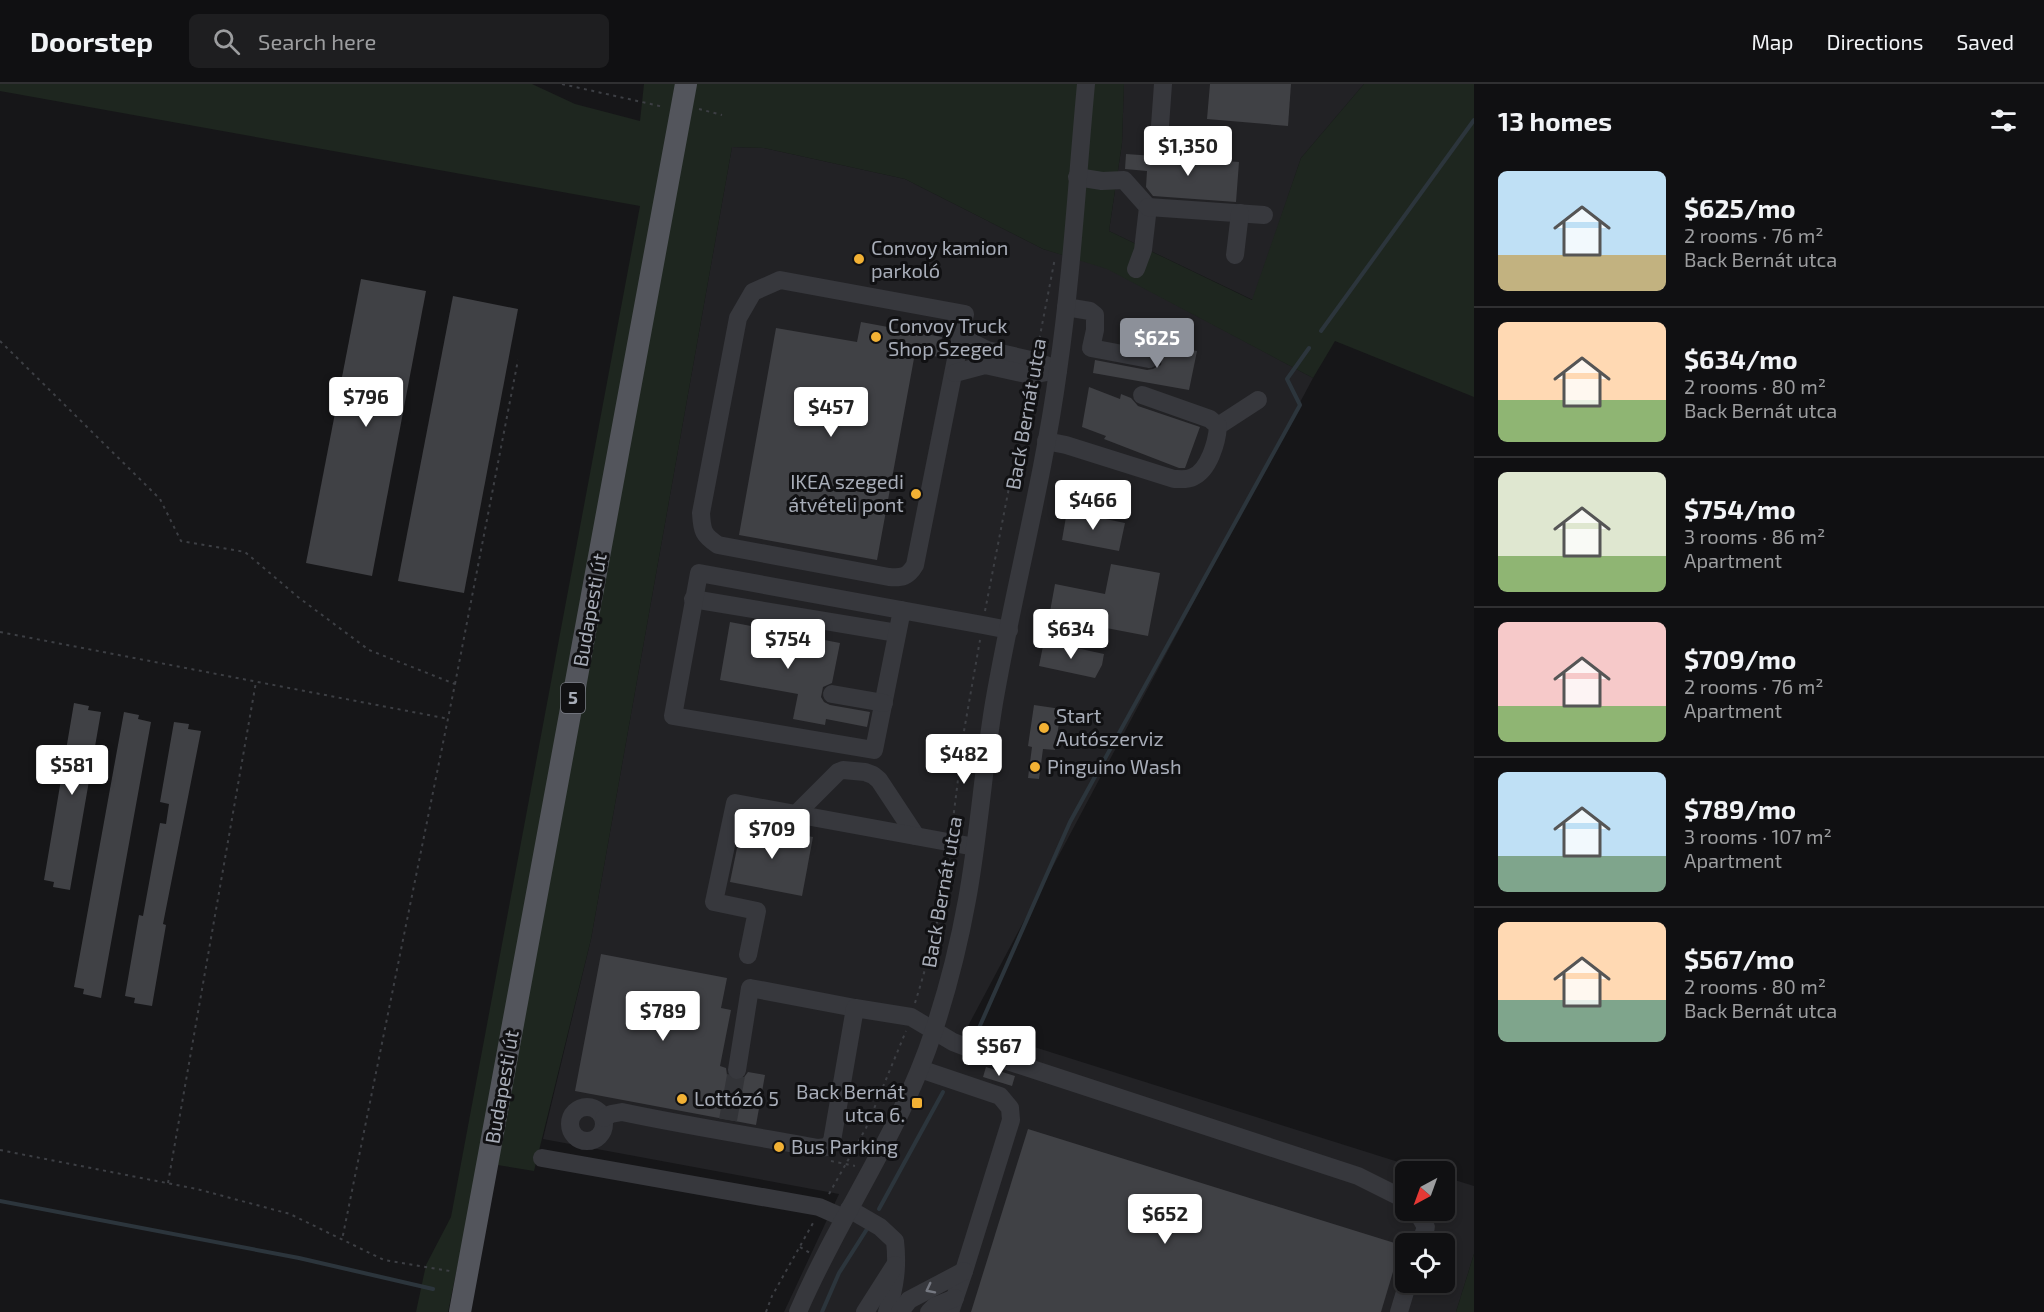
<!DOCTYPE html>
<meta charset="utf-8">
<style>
body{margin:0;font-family:"Exo 2",sans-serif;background:#1e1e20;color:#f1f3f6;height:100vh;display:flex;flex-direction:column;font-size:22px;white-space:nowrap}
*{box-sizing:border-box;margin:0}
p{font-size:20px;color:#9c9d9f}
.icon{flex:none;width:33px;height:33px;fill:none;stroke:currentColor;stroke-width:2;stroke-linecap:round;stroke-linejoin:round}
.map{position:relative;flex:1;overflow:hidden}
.panel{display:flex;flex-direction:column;background:#101012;width:570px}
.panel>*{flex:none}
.needle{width:39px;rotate:221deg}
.tools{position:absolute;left:1395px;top:1077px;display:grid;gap:12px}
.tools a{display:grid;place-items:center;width:60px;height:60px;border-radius:9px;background:#101012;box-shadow:0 3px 9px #0003,0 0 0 2px #303032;font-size:30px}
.price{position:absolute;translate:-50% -51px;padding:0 14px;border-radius:6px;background:#fff;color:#222;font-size:20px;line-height:39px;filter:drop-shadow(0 2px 3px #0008)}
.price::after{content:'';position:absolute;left:50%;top:36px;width:18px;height:14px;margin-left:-9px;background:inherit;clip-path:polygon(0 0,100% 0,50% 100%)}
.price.selected{background:#8c9099;color:#fff}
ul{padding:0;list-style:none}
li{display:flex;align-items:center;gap:18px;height:150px;padding:0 24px}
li+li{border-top:2px solid #303032}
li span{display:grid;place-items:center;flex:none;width:168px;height:120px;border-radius:9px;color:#555}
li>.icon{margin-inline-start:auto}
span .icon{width:72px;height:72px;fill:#fffc;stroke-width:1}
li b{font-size:26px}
h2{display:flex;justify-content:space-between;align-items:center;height:72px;padding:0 24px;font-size:26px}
header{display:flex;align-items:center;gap:36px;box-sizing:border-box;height:84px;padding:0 30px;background:#101012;border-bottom:2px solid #303032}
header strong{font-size:28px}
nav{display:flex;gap:33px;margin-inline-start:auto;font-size:21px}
.search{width:420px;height:54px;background:#1e1e20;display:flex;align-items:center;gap:15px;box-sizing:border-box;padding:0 21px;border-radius:9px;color:#9c9d9f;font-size:22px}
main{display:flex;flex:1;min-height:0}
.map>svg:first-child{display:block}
.built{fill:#222225;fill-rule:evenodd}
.green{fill:#1e261f}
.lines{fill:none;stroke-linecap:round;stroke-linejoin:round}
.stream{stroke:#2c353c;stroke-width:4}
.building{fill:#404145}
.minor-tunnel{stroke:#333438;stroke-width:18;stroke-dasharray:18 9;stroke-linecap:butt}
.path{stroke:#3d3f44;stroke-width:2;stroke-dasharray:3 4.5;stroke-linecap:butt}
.minor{stroke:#37383d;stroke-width:18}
.major{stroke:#53555c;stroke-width:22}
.oneway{stroke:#757881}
.poi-dot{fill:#f2b134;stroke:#111113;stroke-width:2}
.labels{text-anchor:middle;stroke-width:6;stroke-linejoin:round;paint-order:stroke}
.shield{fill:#111113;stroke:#7b7e86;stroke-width:1.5}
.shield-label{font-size:18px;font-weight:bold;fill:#a8adb8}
.poi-label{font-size:20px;fill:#a8adb8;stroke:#111113;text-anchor:start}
.street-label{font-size:20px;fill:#a8adb8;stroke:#111113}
</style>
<header>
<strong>Doorstep</strong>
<div class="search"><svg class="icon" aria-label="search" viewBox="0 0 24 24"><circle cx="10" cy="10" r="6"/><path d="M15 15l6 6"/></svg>Search here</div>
<nav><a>Map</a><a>Directions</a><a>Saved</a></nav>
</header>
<main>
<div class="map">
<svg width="1474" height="1228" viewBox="0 0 1474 1228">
<rect width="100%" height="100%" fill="#161618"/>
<!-- built -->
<g class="built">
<path d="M1124,0H1364L1301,74L1253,216L1109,147L1122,59Z"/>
<path d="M732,63L764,64L905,95L1043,165L1107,184L1313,294L968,942L1427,1087L1406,1088V1126H1444L1445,1093L1474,1102V1170L1456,1228H784L839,1110L543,1055L591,855ZM1406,1160H1444V1198H1406Z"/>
</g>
<!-- green -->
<g class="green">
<path d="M0,0H532L575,20L640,37L644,0H1124L1122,59L1109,147L1252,216L1301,74L1364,0H1474V313L1335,257L1313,294L1107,185L1043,165L905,95L764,64L732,63L591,855L534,1087L479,1078L448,1228H416L426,1181L451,1133L640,122L0,7Z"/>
<path d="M1474,1170V1228H1456Z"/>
</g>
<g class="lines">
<!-- stream -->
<g class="stream">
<path d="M1321,247L1474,36"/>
<path d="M975,953L1070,738L1300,321L1287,295L1309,264"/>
<path d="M0,1117L299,1174L433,1205"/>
<path d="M879,1125L943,1008"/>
<path d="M822,1228L839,1189L867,1145"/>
</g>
</g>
<!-- building -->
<g class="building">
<path d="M1210,0H1291L1288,42L1207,35Z"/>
<path d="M1126,70L1239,78L1236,118L1153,112L1146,103L1147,87L1125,85Z"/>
<path d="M361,195L426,207L372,492L306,479Z"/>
<path d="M453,212L518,225L464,509L398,497Z"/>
<path d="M861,238L942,253L939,273L915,269L877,476L739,451L776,244L857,258Z"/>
<path d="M1164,261L1197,267L1189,306L1093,289L1095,276L1147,286L1153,285L1161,281Z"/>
<path d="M1089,303L1120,315L1121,310L1131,314L1138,322L1200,343L1185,384H1179L1104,355L1106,352L1082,343Z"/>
<path d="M1067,427L1125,439L1119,467L1062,456Z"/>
<path d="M1111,480L1160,489L1148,552L1049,533L1055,500L1105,510Z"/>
<path d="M730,538L840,559L832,599L823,603L821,613L824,618L830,621L870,628L867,643L826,635L825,641L793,635L798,610L720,596Z"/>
<path d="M1044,557L1104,570L1102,581L1095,594L1039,582Z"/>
<path d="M74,619L89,622L88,626L101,628L70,806L53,803L54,798L44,796Z"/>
<path d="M1034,621L1061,625L1055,666L1043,665L1039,695L1028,694L1032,663L1028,662Z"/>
<path d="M124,628L139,631L138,635L151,638L101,914L83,910L84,905L74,903Z"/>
<path d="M174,638L189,640L188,645L201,647L163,840L166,841L152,922L134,919L135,914L125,912L139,831L143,832L160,739L166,740L169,720L160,718Z"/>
<path d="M742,740L813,753L802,812L730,798Z"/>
<path d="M601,870L727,894L721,924L731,926L720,982L726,984L727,991L735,997L742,996L748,988L765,991L756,1041L575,1007Z"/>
<path d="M986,983L1015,992L1012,1002L983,993Z"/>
<path d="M1028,1045L1401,1161L1381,1228H971Z"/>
</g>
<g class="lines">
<!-- minor-tunnel -->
<path class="minor-tunnel" d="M728,1036L737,986"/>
<!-- path -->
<g class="path">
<path d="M562,0L664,23"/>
<path d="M699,25L722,31"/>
<path d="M0,257L160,415L181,457L245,468L298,513L369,566L455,600L342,1156"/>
<path d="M1038,262L1055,174"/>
<path d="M985,527L1028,306"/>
<path d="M0,548L449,635"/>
<path d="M455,600L518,276"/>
<path d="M952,744L964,647L980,556"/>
<path d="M915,919C930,871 942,823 949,773"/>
<path d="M0,1066L197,1105L290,1130L384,1176L450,1187"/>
<path d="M831,1077L855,1082"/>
<path d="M168,1099L256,598"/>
<path d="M829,1110L866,1044L906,947"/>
<path d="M800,1163L810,1169"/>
<path d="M766,1228L772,1212L813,1139"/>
</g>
<!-- minor -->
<g class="minor">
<path d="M1160,42L1163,0"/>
<path d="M1077,93L1102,97L1124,96L1148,123L1143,166L1136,185"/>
<path d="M1148,123L1264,131"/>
<path d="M1235,171L1240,129"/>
<path d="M780,196L965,230L915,481C908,493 902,494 889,493L718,461C703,451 702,447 701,429L738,234L753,208Z"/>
<path d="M1066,223L1090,227L1095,231V246L1091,264L1149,275"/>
<path d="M961,253L987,266L1035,277L1058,286"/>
<path d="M955,289L985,281L1031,291L1058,286"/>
<path d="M1218,342L1258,316"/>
<path d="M1046,357L1066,361L1174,395C1180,395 1188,396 1193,393C1209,386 1217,358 1218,342L1210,335L1142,311"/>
<path d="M693,515L897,549"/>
<path d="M902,526L874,666L673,632L699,489L983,541L1009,546"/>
<path d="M832,610L884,619"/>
<path d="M796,730L838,688L843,686L865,688L873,691L879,696L916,752"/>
<path d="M748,871L757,827L714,818L735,719L975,763"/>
<path d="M920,985L1000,1012L1010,1024L1011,1036L964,1187L950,1228"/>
<path d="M737,986L750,904L855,924"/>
<circle cx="587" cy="1040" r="17"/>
<path d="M604,1034L611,1030L622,1028C688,1042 753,1052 818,1064L827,1063L832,1057L855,924L911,933L953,958L974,966L1358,1092L1406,1116"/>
<path d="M542,1074L819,1123L844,1134"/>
<path d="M849,1125L880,1143L895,1157C898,1183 895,1203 887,1228"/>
<path d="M1416,1126L1426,1143L1420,1160"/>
<path d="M798,1228C839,1132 902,1046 934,946C948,904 959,860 967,816C979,751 983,685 994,619C1013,508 1043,398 1058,287C1072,191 1077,96 1086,0"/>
<path d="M865,1228L895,1181"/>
<path d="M900,1228L909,1216L964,1187"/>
<path d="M929,1228L935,1222L955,1214"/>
<path d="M1399,1228L1408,1198"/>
</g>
<!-- major -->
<path class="major" d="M460,1228L686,0"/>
</g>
<!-- one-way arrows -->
<defs><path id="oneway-chevron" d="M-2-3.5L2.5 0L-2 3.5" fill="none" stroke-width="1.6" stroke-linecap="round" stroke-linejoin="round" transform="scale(1.5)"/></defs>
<use class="oneway" href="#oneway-chevron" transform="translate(930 1205) rotate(153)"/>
<!-- markers -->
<g class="poi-dot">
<circle cx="859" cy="175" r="6"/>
<circle cx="876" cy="253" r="6"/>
<circle cx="916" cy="410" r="6"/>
<circle cx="1044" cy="644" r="6"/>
<circle cx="1035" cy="683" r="6"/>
<circle cx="682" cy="1015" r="6"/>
<rect x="911" y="1013" width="12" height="12" rx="3"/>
<circle cx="779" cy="1063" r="6"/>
</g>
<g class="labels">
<!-- shield labels -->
<rect class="shield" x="561" y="599" width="24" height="30" rx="4.5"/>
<g class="shield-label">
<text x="573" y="620">5</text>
</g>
<!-- poi labels -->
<g class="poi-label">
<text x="871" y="171">Convoy kamion<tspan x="871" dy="23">parkoló</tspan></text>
<text x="888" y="249">Convoy Truck<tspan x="888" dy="23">Shop Szeged</tspan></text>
<text x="904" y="405" text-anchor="end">IKEA szegedi<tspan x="904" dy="23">átvételi pont</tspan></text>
<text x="1056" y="639">Start<tspan x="1056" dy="23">Autószerviz</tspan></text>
<text x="1047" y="690">Pinguino Wash</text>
<text x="905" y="1015" text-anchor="end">Back Bernát<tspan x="905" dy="23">utca 6.</tspan></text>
<text x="694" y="1022">Lottózó 5</text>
<text x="791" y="1070">Bus Parking</text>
</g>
<!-- street labels -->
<g class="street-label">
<text transform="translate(1026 330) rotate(-80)" y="7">Back Bernát utca</text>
<text transform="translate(590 526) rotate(-80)" y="7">Budapesti út</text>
<text transform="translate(942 808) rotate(-80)" y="7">Back Bernát utca</text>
<text transform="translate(502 1003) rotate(-80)" y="7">Budapesti út</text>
</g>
</g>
</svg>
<div class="tools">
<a><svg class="needle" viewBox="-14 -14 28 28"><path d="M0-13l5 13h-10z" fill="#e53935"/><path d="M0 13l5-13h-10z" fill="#9c9d9f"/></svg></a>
<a><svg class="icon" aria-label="locate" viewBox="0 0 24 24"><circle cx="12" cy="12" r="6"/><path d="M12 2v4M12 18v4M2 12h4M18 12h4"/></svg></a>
</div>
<b class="price" style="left:1188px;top:93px">$1,350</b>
<b class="price selected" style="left:1157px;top:285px">$625</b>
<b class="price" style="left:366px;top:344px">$796</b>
<b class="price" style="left:831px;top:354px">$457</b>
<b class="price" style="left:1093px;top:447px">$466</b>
<b class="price" style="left:1071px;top:576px">$634</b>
<b class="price" style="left:788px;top:586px">$754</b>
<b class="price" style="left:964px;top:701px">$482</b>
<b class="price" style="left:72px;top:712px">$581</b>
<b class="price" style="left:772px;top:776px">$709</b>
<b class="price" style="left:663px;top:958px">$789</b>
<b class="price" style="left:999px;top:993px">$567</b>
<b class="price" style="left:1165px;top:1161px">$652</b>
</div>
<section class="panel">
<h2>13 homes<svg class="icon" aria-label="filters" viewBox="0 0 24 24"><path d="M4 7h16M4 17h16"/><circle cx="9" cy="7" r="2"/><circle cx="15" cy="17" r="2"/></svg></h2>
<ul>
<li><span style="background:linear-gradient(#bfe0f5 70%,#c2b280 0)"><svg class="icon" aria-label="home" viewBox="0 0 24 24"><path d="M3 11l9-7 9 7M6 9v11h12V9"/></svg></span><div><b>$625/mo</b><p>2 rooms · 76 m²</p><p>Back Bernát utca</p></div></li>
<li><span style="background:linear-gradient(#ffd9b3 65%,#8fb573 0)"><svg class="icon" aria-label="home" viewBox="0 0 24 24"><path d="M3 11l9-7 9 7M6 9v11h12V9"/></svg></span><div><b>$634/mo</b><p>2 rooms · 80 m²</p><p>Back Bernát utca</p></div></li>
<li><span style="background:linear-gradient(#dfe7d0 70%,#8fb573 0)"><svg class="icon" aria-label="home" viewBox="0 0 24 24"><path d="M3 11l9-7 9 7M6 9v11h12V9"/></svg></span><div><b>$754/mo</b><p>3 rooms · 86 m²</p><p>Apartment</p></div></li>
<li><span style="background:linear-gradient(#f6c9c9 70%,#8fb573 0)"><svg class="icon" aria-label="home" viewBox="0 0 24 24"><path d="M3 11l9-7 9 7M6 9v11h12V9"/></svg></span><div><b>$709/mo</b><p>2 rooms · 76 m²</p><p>Apartment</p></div></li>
<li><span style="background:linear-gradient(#bfe0f5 70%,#7fa58c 0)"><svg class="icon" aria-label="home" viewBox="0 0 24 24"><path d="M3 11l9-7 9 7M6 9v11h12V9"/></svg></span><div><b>$789/mo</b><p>3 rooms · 107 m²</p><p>Apartment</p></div></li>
<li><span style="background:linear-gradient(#ffd9b3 65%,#7fa58c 0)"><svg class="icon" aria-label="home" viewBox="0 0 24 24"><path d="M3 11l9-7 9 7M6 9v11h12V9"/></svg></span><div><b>$567/mo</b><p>2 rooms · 80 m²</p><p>Back Bernát utca</p></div></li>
</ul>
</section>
</main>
